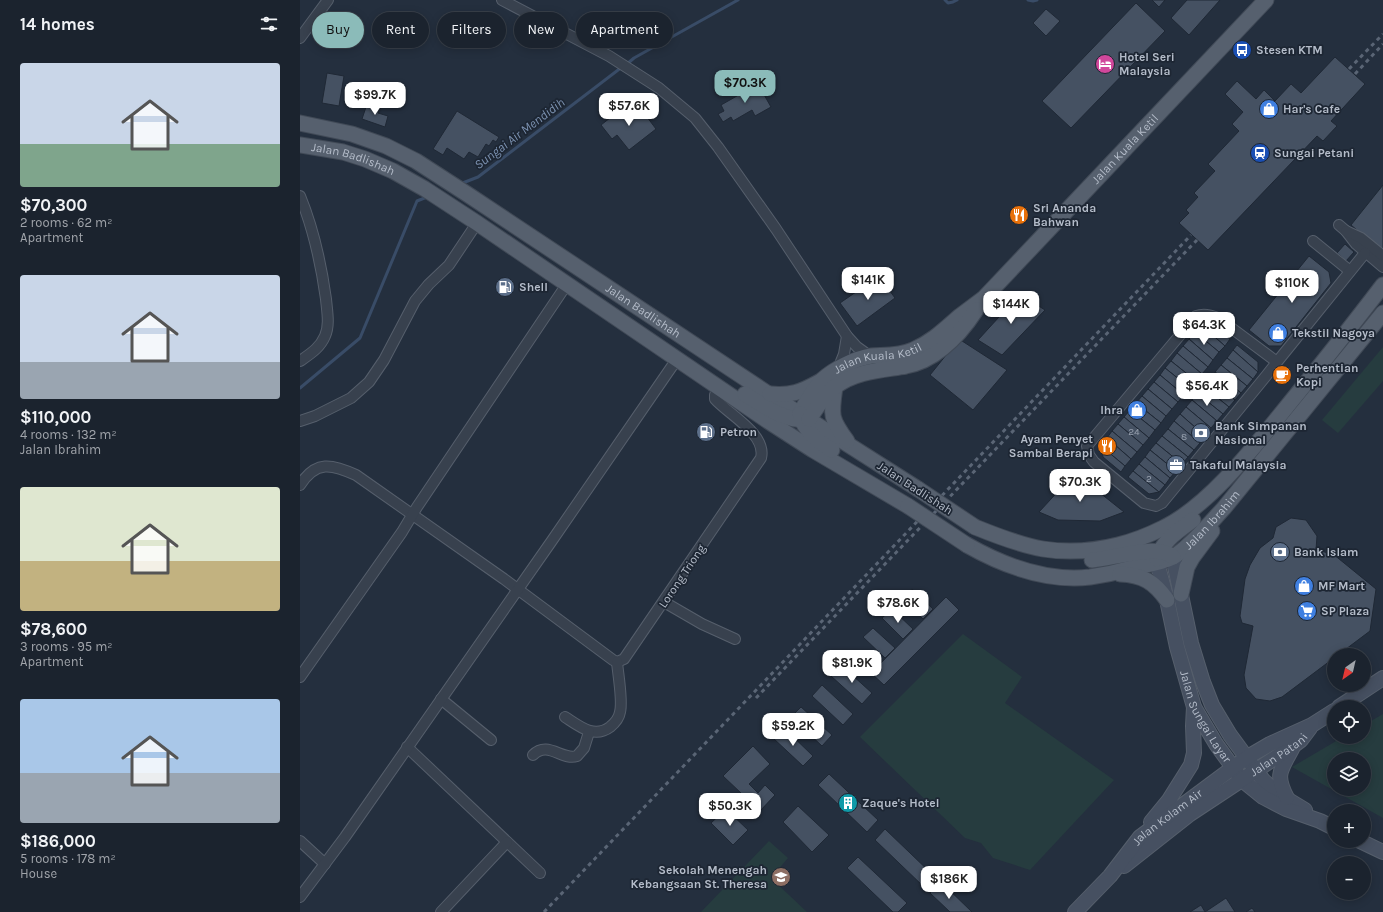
<!DOCTYPE html>
<meta charset="utf-8">
<style>
body{margin:0;font-family:Karla,sans-serif;background:#242b36;color:#f1f3f6;height:100vh;display:flex;flex-direction:column;font-size:15px;white-space:nowrap}
*{box-sizing:border-box;margin:0}
p{font-size:13px;color:#a0a4aa}
.icon{flex:none;width:22px;height:22px;fill:none;stroke:currentColor;stroke-width:2;stroke-linecap:round;stroke-linejoin:round}
.map{position:relative;flex:1;overflow:hidden}
.drawer{display:flex;flex-direction:column;background:#1b232e;width:300px}
.drawer>*{flex:none}
.guide{position:absolute;left:12px;top:12px;width:380px;height:36px;display:flex;gap:8px}
.needle{width:26px;rotate:214deg}
.tools{position:absolute;left:1027px;top:648px;display:grid;gap:8px}
.tools a{display:grid;place-items:center;width:44px;height:44px;border-radius:50%;background:#1b232e;box-shadow:0 2px 10px #0003,0 0 0 1px #39404a;font-size:20px}
.price{position:absolute;translate:-50% -34px;padding:0 9px;border-radius:8px;background:#fff;color:#222;font-size:13px;line-height:26px;filter:drop-shadow(0 1px 2px #0008)}
.price::after{content:'';position:absolute;left:50%;top:24px;width:12px;height:9px;margin-left:-6px;background:inherit;clip-path:polygon(0 0,100% 0,50% 100%)}
.price.current{background:#8bbbb9;color:#111}
ul{padding:0;list-style:none}
li{display:grid;align-content:center;gap:8px;height:212px;padding:0 20px}
li span{display:grid;place-items:center;height:124px;border-radius:4px;color:#555}
li>.icon{margin-inline-start:auto}
span .icon{width:72px;height:72px;fill:#fffc;stroke-width:1}
li b{font-size:17px}
h2{display:flex;justify-content:space-between;align-items:center;height:48px;padding:0 20px;font-size:17px}
.pill{padding:0 14px;border-radius:18px;background:#1b232e;box-shadow:0 2px 10px #0003,0 0 0 1px #39404a;font-size:14px;line-height:36px}
.pill.current{background:#8bbbb9;color:#111}
main{display:flex;flex:1;min-height:0}
.map>svg:first-child{display:block}
.green{fill:#263c3f;fill-rule:evenodd}
.lines{fill:none;stroke-linecap:round;stroke-linejoin:round}
.stream{stroke:#394c67;stroke-width:3}
.building{fill:#455162;stroke:#1f2835}
.minor-casing{stroke:#565f6c;stroke-width:12}
.secondary-casing{stroke:#565f6c;stroke-width:16}
.primary-casing{stroke:#414a57;stroke-width:17}
.minor{stroke:#38414e;stroke-width:10}
.secondary{stroke:#465061;stroke-width:14}
.primary{stroke:#56606e;stroke-width:15}
.rail{stroke:#5a6575;stroke-width:3;stroke-dasharray:4 4;stroke-linecap:butt}
.primary-bridge-casing{stroke:#414a57;stroke-width:17;stroke-linecap:butt}
.primary-bridge{stroke:#56606e;stroke-width:15}
.labels{text-anchor:middle;stroke-width:3.5;stroke-linejoin:round;paint-order:stroke}
.number-label{font-size:10px;fill:#98a1af}
.poi-label{font-size:12px;font-weight:bold;fill:#b4bcc9;stroke:#1d2633;text-anchor:start}
.street-label{font-size:12px;fill:#b4bcc9;stroke:#1d2633}
.water-label{font-size:13px;font-style:italic;fill:#7c92b1;stroke:#1d2633}
</style>
<main>
<section class="drawer">
<h2>14 homes<svg class="icon" aria-label="filters" viewBox="0 0 24 24"><path d="M4 7h16M4 17h16"/><circle cx="9" cy="7" r="2"/><circle cx="15" cy="17" r="2"/></svg></h2>
<ul>
<li><span style="background:linear-gradient(#c9d6e8 65%,#7fa58c 0)"><svg class="icon" aria-label="home" viewBox="0 0 24 24"><path d="M3 11l9-7 9 7M6 9v11h12V9"/></svg></span><div><b>$70,300</b><p>2 rooms · 62 m²</p><p>Apartment</p></div></li>
<li><span style="background:linear-gradient(#c9d6e8 70%,#9aa5b1 0)"><svg class="icon" aria-label="home" viewBox="0 0 24 24"><path d="M3 11l9-7 9 7M6 9v11h12V9"/></svg></span><div><b>$110,000</b><p>4 rooms · 132 m²</p><p>Jalan Ibrahim</p></div></li>
<li><span style="background:linear-gradient(#dfe7d0 60%,#c2b280 0)"><svg class="icon" aria-label="home" viewBox="0 0 24 24"><path d="M3 11l9-7 9 7M6 9v11h12V9"/></svg></span><div><b>$78,600</b><p>3 rooms · 95 m²</p><p>Apartment</p></div></li>
<li><span style="background:linear-gradient(#a9c7e8 60%,#9aa5b1 0)"><svg class="icon" aria-label="home" viewBox="0 0 24 24"><path d="M3 11l9-7 9 7M6 9v11h12V9"/></svg></span><div><b>$186,000</b><p>5 rooms · 178 m²</p><p>House</p></div></li>
</ul>
</section>
<div class="map">
<svg width="1083" height="912" viewBox="0 0 1083 912">
<rect width="100%" height="100%" fill="#242f3e"/>
<!-- green -->
<g class="green">
<path d="M1083,347V381L1038,433L1022,420Z"/>
<path d="M663,634L722,677L705,703L814,780L730,870L693,858L681,843L665,838L560,737Z"/>
<path d="M1083,714V818L992,767L1043,737H1064V725ZM1034,759H1064V789H1034Z"/>
<path d="M469,841L488,858L471,878L507,912H401Z"/>
</g>
<g class="lines">
<!-- stream -->
<g class="stream">
<path d="M645,0L648,3L653,2L657,0"/>
<path d="M728,0L733,1L737,0"/>
<path d="M327,64L334,58L438,0"/>
<path d="M160,184L178,177L322,67"/>
<path d="M0,388L60,338L117,201L127,197"/>
</g>
</g>
<!-- building -->
<g class="building">
<path d="M852,0H865L859,7Z"/>
<path d="M887,0H920L889,35L871,18Z"/>
<path d="M836,3L865,31L771,128L742,101Z"/>
<path d="M746,9L760,21L746,36L733,23Z"/>
<path d="M1035,57L1065,84L1031,121L1037,126L1023,141L1017,136L908,250L879,223L889,213L886,210L898,197L894,193L915,171L908,164L939,131L932,124L943,112L925,94L937,81L956,99L964,90L975,101L991,84L1001,93Z"/>
<path d="M27,73L44,76L39,106L22,103Z"/>
<path d="M458,84L471,107L455,116L452,110L433,121L431,117L423,122L418,114L424,111L421,105Z"/>
<path d="M329,103L340,117L344,113L356,129L329,150L317,135L312,139L301,125Z"/>
<path d="M67,104L80,108L78,113L88,116L85,127L62,119Z"/>
<path d="M157,111L199,137L196,142L193,140L189,146L186,144L178,157L169,152L164,159L147,148L143,155L133,149Z"/>
<path d="M1083,185V252L1051,225Z"/>
<path d="M1045,244L1054,252L1046,261L1037,253Z"/>
<path d="M1009,256L1029,272L1031,283L981,346H969L949,330Z"/>
<path d="M579,276L595,298L557,326L540,303Z"/>
<path d="M720,294L745,310L702,355L678,340Z"/>
<path d="M911,324L930,339L925,346L901,325Z"/>
<path d="M901,325L925,346L919,352L895,332Z"/>
<path d="M895,332L919,352L913,360L889,339Z"/>
<path d="M659,339L707,370L673,410L630,375Z"/>
<path d="M889,339L913,360L908,367L883,346Z"/>
<path d="M937,345L958,362V372L933,350Z"/>
<path d="M883,346L908,367L902,374L877,353Z"/>
<path d="M933,350L958,372L953,379L927,358Z"/>
<path d="M877,353L902,374L896,381L871,361Z"/>
<path d="M927,358L953,379L947,386L921,365Z"/>
<path d="M871,361L896,381L890,388L865,368Z"/>
<path d="M921,365L947,386L941,393L915,372Z"/>
<path d="M865,368L890,388L884,395L860,375Z"/>
<path d="M915,372L941,393L935,400L909,379Z"/>
<path d="M860,375L884,395L878,402L854,382Z"/>
<path d="M909,379L935,400L929,407L903,386Z"/>
<path d="M854,382L878,402L872,409L848,389Z"/>
<path d="M903,386L929,407L923,414L897,393Z"/>
<path d="M848,389L872,409L866,416L842,396Z"/>
<path d="M897,393L923,414L917,421L892,400Z"/>
<path d="M842,396L866,416L861,423L836,403Z"/>
<path d="M892,400L917,421L911,428L886,407Z"/>
<path d="M836,403L861,423L855,430L830,410Z"/>
<path d="M886,407L911,428L905,436L880,414Z"/>
<path d="M830,410L855,430L849,438L824,417Z"/>
<path d="M880,414L905,436L900,443L874,421Z"/>
<path d="M824,417L849,438L843,445L818,424Z"/>
<path d="M874,421L900,443L894,450L868,429Z"/>
<path d="M818,424L843,445L837,452L812,431Z"/>
<path d="M868,429L894,450L888,457L862,436Z"/>
<path d="M812,431L837,452L831,459L807,438Z"/>
<path d="M862,436L888,457L882,464L856,443Z"/>
<path d="M807,438L831,459L825,466L801,446Z"/>
<path d="M856,443L882,464L876,471L850,450Z"/>
<path d="M801,446L825,466L821,472L803,457Z"/>
<path d="M850,450L876,471L870,478L845,457Z"/>
<path d="M845,457L870,478L865,485L839,464Z"/>
<path d="M839,464L865,485L859,492L833,471Z"/>
<path d="M833,471L859,492L849,494L828,477Z"/>
<path d="M775,473L824,512L800,521L758,520L739,512Z"/>
<path d="M991,518L1006,520L1017,536L1016,550L1033,554L1076,589L1070,631L1038,655H1034V658L982,697L970,701L956,699L946,688L944,675L953,626L942,623L940,616L945,579L950,565L960,548L973,538L976,527Z"/>
<path d="M612,589L633,609L623,619L601,598Z"/>
<path d="M646,597L659,610L584,685L571,673Z"/>
<path d="M592,609L613,629L603,639L582,618Z"/>
<path d="M573,628L595,648L585,658L563,637Z"/>
<path d="M541,665L572,693L562,704L531,676Z"/>
<path d="M522,685L553,714L543,725L512,696Z"/>
<path d="M501,707L532,735L522,746L491,717Z"/>
<path d="M483,727L513,756L503,766L473,738Z"/>
<path d="M453,746L470,764L449,784L458,793L465,785L475,795L460,811L423,776Z"/>
<path d="M529,774L578,820L567,832L518,785Z"/>
<path d="M498,806L529,835L512,852L483,822Z"/>
<path d="M426,809L448,830L433,845L411,823Z"/>
<path d="M585,829L634,876L624,887L575,840Z"/>
<path d="M558,857L607,903L598,912H593L547,868Z"/>
<path d="M641,882L672,912H650L630,893Z"/>
<path d="M926,898L935,912H890L901,905L905,912Z"/>
<path d="M952,908L955,912H946Z"/>
</g>
<g class="lines">
<!-- minor casing -->
<g class="minor-casing">
<g id="minor">
<path d="M202,0L309,56L359,88L395,118L418,147L476,229L547,336L557,347L571,357"/>
<path d="M0,38L28,0"/>
<path d="M0,196C14,230 21,263 26,299C27,311 30,325 25,336C20,348 10,354 0,361"/>
<path d="M1039,225L1046,231L1056,244L1083,267"/>
<path d="M1046,231L1061,238L1083,256"/>
<path d="M1013,241L1050,271"/>
<path d="M977,362L918,318C911,315 904,313 896,316L787,446L789,455L794,462L844,503L856,506L862,503L966,376L977,362L1065,253"/>
<path d="M538,369L544,354L547,336"/>
<path d="M0,421L15,416L51,398L69,382L84,360L115,301L129,284L149,265L177,223"/>
<path d="M0,485C16,460 32,464 56,475L204,579L313,660L317,662L324,659L461,458C467,434 428,414 415,399V395L419,388"/>
<path d="M364,602L402,624L435,639"/>
<path d="M0,677L102,532L117,507L267,284"/>
<path d="M141,699L191,740"/>
<path d="M265,717C279,726 294,739 310,727C315,723 319,718 320,712C323,701 318,674 317,662"/>
<path d="M107,747L240,873"/>
<path d="M233,755C248,740 262,761 277,756L284,748L289,732"/>
<path d="M0,841L25,864"/>
<path d="M0,897L45,837L251,542L377,359"/>
<path d="M141,912L207,842"/>
</g>
</g>
<!-- secondary casing -->
<g class="secondary-casing">
<g id="secondary">
<path d="M873,557L891,643L903,682L912,705L930,735L963,780L977,793L1005,810"/>
<path id="s1" d="M857,562L867,600L877,647L894,707L916,744L942,780L963,797L986,809L1020,821L1034,828"/>
<path d="M1039,707L1083,678"/>
<path d="M987,798C975,775 980,771 992,749"/>
<path d="M851,822L869,800L891,765L894,753L893,726L894,707"/>
<path d="M1060,841L1083,852"/>
<path id="s2" d="M824,866L890,814L993,746L1001,740L1010,728"/>
<path id="s3" d="M775,912L810,876L840,837L946,758L970,744L1012,725L1034,711"/>
</g>
</g>
<!-- primary casing -->
<g class="primary-casing">
<g id="primary">
<path id="s4" d="M0,123L52,134L86,146L116,161L167,194L467,393L618,489"/>
<path id="s5" d="M0,145L43,152L65,159L93,171L125,189L177,223L468,421L513,450L608,506"/>
<path d="M535,387C531,415 530,418 547,441"/>
<path d="M445,394C464,406 482,420 506,420"/>
<path d="M470,394C491,396 501,392 519,382"/>
<path id="s6" d="M500,413C506,403 513,389 522,380C534,369 554,359 571,356C585,355 600,356 613,350C632,342 645,329 660,316C668,310 676,304 684,298L966,0"/>
<path d="M500,414C504,431 518,441 532,450"/>
<path d="M509,419C517,408 524,394 536,386C556,371 582,370 606,366C637,360 659,336 676,310"/>
<path d="M675,527C697,536 720,545 743,549C769,553 794,551 818,545C834,541 849,535 863,528C905,508 947,456 976,420C1012,376 1048,331 1083,285"/>
<path id="s7" d="M667,545C704,566 746,582 790,577C804,575 818,572 832,568C845,565 861,563 873,557C890,547 910,523 924,508L1083,313"/>
<path d="M857,559C862,541 878,531 893,520"/>
<path d="M792,560C811,559 858,543 873,557"/>
<path d="M820,574C843,575 854,582 867,600"/>
<path d="M881,594L887,567L892,558L912,531"/>
</g>
</g>
<!-- minor -->
<use href="#minor" class="minor"/>
<!-- secondary -->
<use href="#secondary" class="secondary"/>
<!-- primary -->
<use href="#primary" class="primary"/>
<!-- rail -->
<g class="rail">
<path d="M1049,69L1083,34"/>
<path d="M1055,74L1083,44"/>
<path d="M456,698L897,240"/>
<path d="M244,912L891,235"/>
</g>
<!-- primary-bridge casing -->
<g class="primary-bridge-casing">
<g id="primary-bridge">
<path d="M618,489L675,527"/>
<path d="M608,506L667,545"/>
</g>
</g>
<!-- primary-bridge -->
<use href="#primary-bridge" class="primary-bridge"/>
</g>
<!-- icons -->
<defs>
<g id="bus-disc" transform="scale(1)"><circle r="9.5" fill="#1a4fb4" stroke="#1d2633"/><path d="M-5-6H5V4H4V6H2V4H-2V6H-4V4H-5ZM-3.5-4V0h7V-4ZM-3.5 1.2v1.5H-2V1.2ZM2 1.2v1.5H3.5V1.2Z" fill="#fff"/></g>
<g id="hotel-disc" transform="scale(1)"><circle r="9.5" fill="#d1479c" stroke="#1d2633"/><path d="M-6-4.5h1.5V1H6V5H4.5V3h-9V5H-6ZM-4 0a1.8 1.8 0 1 1 3.6 0ZM.5 0V-2.5h3Q6-2.5 6 0Z" fill="#fff"/></g>
<g id="shop-disc" transform="scale(1)"><circle r="9.5" fill="#3f7fe0" stroke="#1d2633"/><path d="M-5-2.5h2.3a2.7 3.5 0 0 1 5.4 0H5L5.5 6h-11ZM-1.5-2.5h3a1.5 2.3 0 0 0-3 0Z" fill="#fff"/></g>
<g id="station-disc" transform="scale(1)"><circle r="9.5" fill="#1a4fb4" stroke="#1d2633"/><path d="M-3-6H3Q5-6 5-4V2Q5 4 3 4L4.5 6H3L1.5 4h-3L-3 6H-4.5L-3 4Q-5 4-5 2V-4Q-5-6-3-6ZM-3.5-4v3h7v-3ZM-3.5 1v1.5H-2V1ZM2 1v1.5H3.5V1Z" fill="#fff"/></g>
<g id="restaurant-disc" transform="scale(1)"><circle r="9.5" fill="#e8710a" stroke="#1d2633"/><path d="M-5-6h1v4h1v-4h1v4h1v-4h1v5L-1.5 .5V6h-2V.5L-5-1ZM5-6V6H3V1.5H1.5Q1.5-4 5-6Z" fill="#fff"/></g>
<g id="fuel-disc" transform="scale(1)"><circle r="9.5" fill="#5c6f8a" stroke="#1d2633"/><path d="M-5.5-6h7V0h2V4h1.3V-2.5L3-4.5l.8-.8L6-3V5H2.5V1h-1V6h-7ZM-4.2-4.7v3.2H.2V-4.7Z" fill="#fff"/></g>
<g id="cafe-disc" transform="scale(1)"><circle r="9.5" fill="#e8710a" stroke="#1d2633"/><path d="M-5.5-4.5H6V0H3Q3 3.5 0 3.5H-2.5Q-5.5 3.5-5.5 0ZM3-3.2v2h1.7v-2ZM-6 4.5H4V6H-6Z" fill="#fff"/></g>
<g id="bank-disc" transform="scale(1)"><circle r="9.5" fill="#5c6f8a" stroke="#1d2633"/><path d="M-6-4H6V4H-6ZM0-2.3a2.3 2.3 0 1 0 0 4.6a2.3 2.3 0 1 0 0-4.6Z" fill="#fff"/></g>
<g id="office-disc" transform="scale(1)"><circle r="9.5" fill="#5c6f8a" stroke="#1d2633"/><path d="M-6-3h4V-5.5h4V-3h4V5H-6ZM-1-4.5V-3h2v-1.5ZM-6 0V1H6V0Z" fill="#fff"/></g>
<g id="supermarket-disc" transform="scale(1)"><circle r="9.5" fill="#3f7fe0" stroke="#1d2633"/><path d="M-6-5.5h2.5l.6 2H6L4.5 2H-2.5L-4.4-4H-6ZM-1.5 3.2a1.3 1.3 0 1 0 .1 0ZM3 3.2a1.3 1.3 0 1 0 .1 0Z" fill="#fff"/></g>
<g id="building-disc" transform="scale(1)"><circle r="9.5" fill="#0f9aa8" stroke="#1d2633"/><path d="M-4-6H4V6H1V3H-1V6H-4ZM-2.5-4.3h1.7v1.8h-1.7ZM.8-4.3h1.7v1.8H.8ZM-2.5-1h1.7V.8h-1.7ZM.8-1h1.7V.8H.8Z" fill="#fff"/></g>
<g id="school-disc" transform="scale(1)"><circle r="9.5" fill="#8d6e63" stroke="#1d2633"/><path d="M0-5L7-2L0 1L-7-2ZM-4 1L0 2.5L4 1V4Q0 6-4 4Z" fill="#fff"/></g>
</defs>
<g fill-rule="evenodd">
<use href="#bus-disc" x="942" y="50"/>
<use href="#hotel-disc" x="805" y="64"/>
<use href="#shop-disc" x="969" y="109"/>
<use href="#station-disc" x="960" y="153"/>
<use href="#restaurant-disc" x="719" y="215"/>
<use href="#fuel-disc" x="205" y="287"/>
<use href="#shop-disc" x="978" y="333"/>
<use href="#cafe-disc" x="982" y="375"/>
<use href="#shop-disc" x="837" y="410"/>
<use href="#fuel-disc" x="406" y="432"/>
<use href="#bank-disc" x="901" y="433"/>
<use href="#restaurant-disc" x="807" y="446"/>
<use href="#office-disc" x="876" y="465"/>
<use href="#bank-disc" x="980" y="552"/>
<use href="#shop-disc" x="1004" y="586"/>
<use href="#supermarket-disc" x="1007" y="611"/>
<use href="#building-disc" x="548" y="803"/>
<use href="#school-disc" x="481" y="877"/>
</g>
<g class="labels">
<!-- number labels -->
<g class="number-label">
<text x="834" y="435">24</text>
<text x="884" y="440">8</text>
<text x="849" y="482">2</text>
</g>
<!-- poi labels -->
<g class="poi-label">
<text x="956" y="54">Stesen KTM</text>
<text x="819" y="61">Hotel Seri<tspan x="819" dy="14">Malaysia</tspan></text>
<text x="983" y="113">Har's Cafe</text>
<text x="974" y="157">Sungai Petani</text>
<text x="733" y="212">Sri Ananda<tspan x="733" dy="14">Bahwan</tspan></text>
<text x="219" y="291">Shell</text>
<text x="992" y="337">Tekstil Nagoya</text>
<text x="996" y="372">Perhentian<tspan x="996" dy="14">Kopi</tspan></text>
<text x="823" y="414" text-anchor="end">Ihra</text>
<text x="915" y="430">Bank Simpanan<tspan x="915" dy="14">Nasional</tspan></text>
<text x="420" y="436">Petron</text>
<text x="793" y="443" text-anchor="end">Ayam Penyet<tspan x="793" dy="14">Sambal Berapi</tspan></text>
<text x="890" y="469">Takaful Malaysia</text>
<text x="994" y="556">Bank Islam</text>
<text x="1018" y="590">MF Mart</text>
<text x="1021" y="615">SP Plaza</text>
<text x="562" y="807">Zaque's Hotel</text>
<text x="467" y="874" text-anchor="end">Sekolah Menengah<tspan x="467" dy="14">Kebangsaan St. Theresa</tspan></text>
</g>
<!-- street labels -->
<g class="street-label">
<text dy="4" stroke="none"><textPath href="#s6" startOffset="431">Jalan Kuala Ketil</textPath></text>
<text dy="4" stroke="none"><textPath href="#s5" startOffset="55">Jalan Badlishah</textPath></text>
<text dy="4" stroke="none"><textPath href="#s4" startOffset="395">Jalan Badlishah</textPath></text>
<text dy="4" stroke="none"><textPath href="#s6" startOffset="101">Jalan Kuala Ketil</textPath></text>
<text transform="translate(615 488) rotate(33)" y="4">Jalan Badlishah</text>
<text dy="4" stroke="none"><textPath href="#s7" startOffset="269">Jalan Ibrahim</textPath></text>
<text transform="translate(382 576) rotate(-56)" y="4">Lorong Triong</text>
<text dy="4" stroke="none"><textPath href="#s1" startOffset="163">Jalan Sungai Layar</textPath></text>
<text dy="4" stroke="none"><textPath href="#s2" startOffset="191">Jalan Patani</textPath></text>
<text dy="4" stroke="none"><textPath href="#s3" startOffset="133">Jalan Kolam Air</textPath></text>
</g>
<!-- water labels -->
<g class="water-label">
<text transform="translate(219 133) rotate(-37)" y="5">Sungai Air Mendidih</text>
</g>
</g>
</svg>
<div class="tools">
<a><svg class="needle" viewBox="-14 -14 28 28"><path d="M0-13l5 13h-10z" fill="#e53935"/><path d="M0 13l5-13h-10z" fill="#a0a4aa"/></svg></a>
<a><svg class="icon" aria-label="locate" viewBox="0 0 24 24"><circle cx="12" cy="12" r="6"/><path d="M12 2v4M12 18v4M2 12h4M18 12h4"/></svg></a>
<a><svg class="icon" aria-label="layers" viewBox="0 0 24 24"><path d="M12 4l9 5-9 5-9-5zM3 14l9 5 9-5"/></svg></a>
<a>+</a>
<a>−</a>
</div>
<b class="price current" style="left:445px;top:104px">$70.3K</b>
<b class="price" style="left:75px;top:116px">$99.7K</b>
<b class="price" style="left:329px;top:127px">$57.6K</b>
<b class="price" style="left:568px;top:301px">$141K</b>
<b class="price" style="left:992px;top:304px">$110K</b>
<b class="price" style="left:711px;top:325px">$144K</b>
<b class="price" style="left:904px;top:346px">$64.3K</b>
<b class="price" style="left:907px;top:407px">$56.4K</b>
<b class="price" style="left:780px;top:503px">$70.3K</b>
<b class="price" style="left:598px;top:624px">$78.6K</b>
<b class="price" style="left:552px;top:684px">$81.9K</b>
<b class="price" style="left:493px;top:747px">$59.2K</b>
<b class="price" style="left:430px;top:827px">$50.3K</b>
<b class="price" style="left:649px;top:900px">$186K</b>
<div class="guide">
<a class="pill current">Buy</a>
<a class="pill">Rent</a>
<a class="pill">Filters</a>
<a class="pill">New</a>
<a class="pill">Apartment</a>
</div>
</div>
</main>
